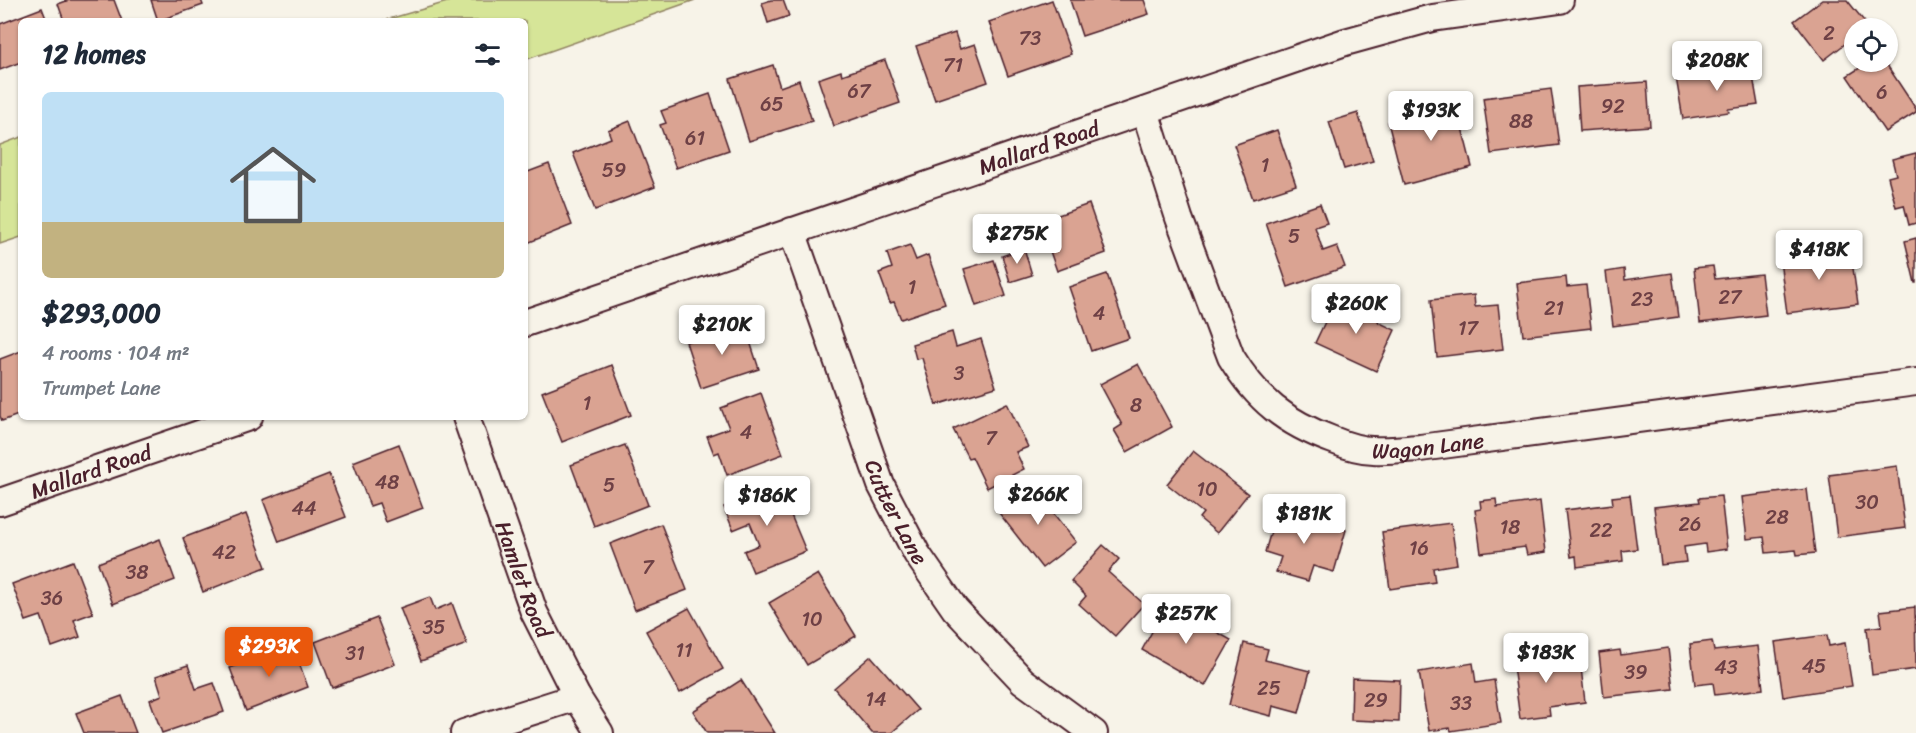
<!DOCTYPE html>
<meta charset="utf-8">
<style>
body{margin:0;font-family:Sriracha,sans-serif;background:#f6f6f7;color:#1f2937;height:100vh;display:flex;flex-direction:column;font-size:22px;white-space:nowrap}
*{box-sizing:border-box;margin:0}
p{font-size:20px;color:#747a83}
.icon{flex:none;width:33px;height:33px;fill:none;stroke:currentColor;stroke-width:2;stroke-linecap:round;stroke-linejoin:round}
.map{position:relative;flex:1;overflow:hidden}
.panel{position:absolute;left:18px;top:18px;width:510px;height:402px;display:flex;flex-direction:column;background:#fff;border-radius:9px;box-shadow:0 2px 4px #0004}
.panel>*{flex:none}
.buttons{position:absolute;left:1844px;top:18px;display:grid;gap:12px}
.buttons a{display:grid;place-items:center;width:54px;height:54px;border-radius:50%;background:#fff;box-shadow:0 2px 4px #0004;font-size:30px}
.price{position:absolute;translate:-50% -51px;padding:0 14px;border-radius:6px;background:#fff;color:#222;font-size:20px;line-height:39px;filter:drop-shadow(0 2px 3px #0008)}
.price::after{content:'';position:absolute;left:50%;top:36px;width:18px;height:14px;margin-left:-9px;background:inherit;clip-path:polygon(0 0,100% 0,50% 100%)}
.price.active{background:#ea580c;color:#fff}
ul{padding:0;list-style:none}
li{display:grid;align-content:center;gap:12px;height:318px;padding:0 24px}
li+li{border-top:2px solid #e0e1e3}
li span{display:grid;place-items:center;height:186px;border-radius:9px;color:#555}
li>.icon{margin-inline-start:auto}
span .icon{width:108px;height:108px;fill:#fffc;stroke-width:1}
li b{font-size:26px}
h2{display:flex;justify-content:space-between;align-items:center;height:72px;padding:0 24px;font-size:26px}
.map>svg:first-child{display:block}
.green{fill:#d6e598;stroke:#908262;stroke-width:1.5}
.building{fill:#daa392;stroke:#4a1f2b;stroke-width:1.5}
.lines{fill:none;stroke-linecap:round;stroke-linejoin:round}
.minor-casing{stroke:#4a1f2b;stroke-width:30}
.minor{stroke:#f7f3e8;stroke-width:26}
.labels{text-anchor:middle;stroke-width:4.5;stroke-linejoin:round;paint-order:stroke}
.number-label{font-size:20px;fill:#6e4045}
.street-label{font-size:22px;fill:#4a1f2b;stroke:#f7f3e8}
</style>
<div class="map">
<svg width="1916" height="733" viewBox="0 0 1916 733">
<rect width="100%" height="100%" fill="#f7f3e8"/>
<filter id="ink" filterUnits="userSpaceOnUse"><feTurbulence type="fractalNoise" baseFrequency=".0167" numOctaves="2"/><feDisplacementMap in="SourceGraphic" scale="12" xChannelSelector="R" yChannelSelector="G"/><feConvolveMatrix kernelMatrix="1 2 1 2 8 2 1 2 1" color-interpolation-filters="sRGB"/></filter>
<g filter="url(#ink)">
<!-- green -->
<g class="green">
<path d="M454,0H695L525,60V21H382Z"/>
<path d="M21,137V237L0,244V145Z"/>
</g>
<!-- building -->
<g class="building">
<path d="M69,0H114L122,21H64L58,4Z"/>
<path d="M151,0H201L203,5L158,21Z"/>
<path d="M771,0H783L789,16L768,23L762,3Z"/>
<path d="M1052,0L1071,54L1008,76L989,22Z"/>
<path d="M1070,0H1144L1149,14L1082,36Z"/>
<path d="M1822,0H1847L1868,26L1865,28H1854V37L1824,60L1794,21Z"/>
<path d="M42,8L47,21H21V62L0,70V24Z"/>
<path d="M955,33L960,49L975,44L988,82L935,100L916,46Z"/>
<path d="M885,60L900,103L834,126L818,79L841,71L842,75Z"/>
<path d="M1869,62H1885L1916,109V112L1885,132L1847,76Z"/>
<path d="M773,65L780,87L799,80L812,121L749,141L730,79Z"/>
<path d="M1751,65L1758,105L1728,109L1729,112L1683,119L1676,77Z"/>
<path d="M1647,82L1650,126L1580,131L1577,87Z"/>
<path d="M1551,89L1559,145L1491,154L1483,98Z"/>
<path d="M1453,92L1472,167L1404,185L1388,122L1434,110L1431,97Z"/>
<path d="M710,94L729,150L676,168L660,125L666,123L661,111Z"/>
<path d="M1358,113L1373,161L1344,169L1329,122Z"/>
<path d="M630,121L655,187L595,210L573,153L611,138L608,130Z"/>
<path d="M1277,130L1296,185L1253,199L1234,145Z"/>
<path d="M1916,153V223L1909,225L1904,205L1896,207L1888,177L1896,175L1892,159Z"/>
<path d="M549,164L572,225L525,244V173Z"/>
<path d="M1089,204L1106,253L1057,271L1046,240L1056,236L1050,218Z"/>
<path d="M1320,204L1327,223L1315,227L1323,251L1337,246L1345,267L1288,287L1266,223Z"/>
<path d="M1916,238V283H1915L1905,241Z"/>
<path d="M910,245L916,260L928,255L945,304L901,319L894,302L890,303L879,273L892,268L887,253Z"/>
<path d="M1850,247L1858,304L1787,313L1780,261L1801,258L1800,254Z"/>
<path d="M1024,248L1032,275L1010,282L1002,256Z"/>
<path d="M994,260L1006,296L976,306L964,269Z"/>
<path d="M1713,266L1715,279L1761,274L1766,315L1700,323L1694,268Z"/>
<path d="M1624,269L1625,280L1672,273L1678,317L1613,326L1606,272Z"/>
<path d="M1107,274L1129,338L1091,351L1069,287Z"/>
<path d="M1566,277L1567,287L1586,285L1591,328L1523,336L1517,283Z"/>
<path d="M1474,295L1475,307L1498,305L1503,349L1437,357L1431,300Z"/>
<path d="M1355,301L1382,313L1378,322L1395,330L1376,371L1315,343L1334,303L1350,311Z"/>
<path d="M744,323L759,369L701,388L686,342Z"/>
<path d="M952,332L956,347L981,339L996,387L936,405L922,358L916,359L912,344Z"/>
<path d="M21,351V414L2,421L0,416V359Z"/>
<path d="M1138,364L1172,427L1127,452L1114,430L1122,425L1100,384Z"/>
<path d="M612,365L631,415L562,442L542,392Z"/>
<path d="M761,393L783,454L727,475L719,452L714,454L707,436L729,428L721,408Z"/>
<path d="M1007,403L1028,447L1016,452L1024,469L987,488L972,457L968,458L953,429Z"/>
<path d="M399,444L423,508L386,522L379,503L370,506L353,462Z"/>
<path d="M625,445L648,505L594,526L571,465Z"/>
<path d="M1193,451L1248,494L1217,533L1199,518L1203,513L1167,484Z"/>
<path d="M1897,466L1905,528L1837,537L1829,475Z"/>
<path d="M329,474L346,517L279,542L263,500Z"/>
<path d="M1039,482L1053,499L1046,504L1076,542L1042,568L999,513Z"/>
<path d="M778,484L806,551L753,572L744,551L759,545L750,523L733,530L724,507Z"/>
<path d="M1807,489L1815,553L1797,555L1796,550L1766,553L1764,537L1747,539L1742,497Z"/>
<path d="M1630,495L1637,549L1622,551L1623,561L1577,567L1576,556L1571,557L1565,510L1613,504L1612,497Z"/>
<path d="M1721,496L1727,549L1706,552L1705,544L1684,547L1686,562L1661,565L1654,507L1700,502L1699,498Z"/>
<path d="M1496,499L1497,507L1540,501L1546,552L1527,555L1525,547L1481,553L1475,510L1481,509L1480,501Z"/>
<path d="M1277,510L1346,530L1334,572L1313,566L1308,581L1276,572L1281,557L1265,552Z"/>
<path d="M246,514L266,567L203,592L183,538Z"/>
<path d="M1451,523L1457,564L1433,568L1435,582L1390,589L1382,532Z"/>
<path d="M661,524L687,590L635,610L610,544Z"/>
<path d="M160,539L175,580L113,604L98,563Z"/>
<path d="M1103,545L1119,559L1108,572L1144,604L1115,636L1079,604L1086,596L1071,581Z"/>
<path d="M73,561L93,613L74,620L80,637L52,647L41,616L26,621L12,584Z"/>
<path d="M818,574L856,636L807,665L769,603Z"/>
<path d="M430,597L435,610L452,603L467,644L421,661L400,608Z"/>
<path d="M1167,604L1231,640L1205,686L1142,650Z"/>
<path d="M1915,607L1916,669L1872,675L1867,628L1882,626L1880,611Z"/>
<path d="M689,608L723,669L680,693L646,631Z"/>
<path d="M377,618L395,664L332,688L315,642Z"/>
<path d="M1827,635L1829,646L1845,643L1852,686L1783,697L1775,642Z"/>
<path d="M1712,641L1714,651L1758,646L1763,689L1715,695L1713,683L1695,685L1690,644Z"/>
<path d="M1244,643L1268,649L1265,660L1310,671L1299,713L1273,706L1271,716L1229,705Z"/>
<path d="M292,644L308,687L246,711L230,668Z"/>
<path d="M1530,648L1532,665L1580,659L1585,702L1549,707L1550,715L1520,719L1511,651Z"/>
<path d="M1668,648L1673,689L1604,697L1599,653L1620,650L1621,655Z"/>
<path d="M871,656L918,710L891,733H872L834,688Z"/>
<path d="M1473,663L1476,683L1494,680L1501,723L1451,731L1450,728L1429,731L1419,672Z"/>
<path d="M188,665L196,689L214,683L224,712L162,733L150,700L162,695L156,676Z"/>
<path d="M1352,678L1400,680L1399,722L1351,720Z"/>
<path d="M741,680L775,733H707L693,711Z"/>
<path d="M122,696L136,733H84L76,713Z"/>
</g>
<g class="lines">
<!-- minor casing -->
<g class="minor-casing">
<g id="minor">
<path id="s1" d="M1145,111L1179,218L1231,357C1257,400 1286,423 1333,440C1345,445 1359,450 1373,450C1389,451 1404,449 1420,448L1916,382"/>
<path id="s2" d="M792,231L881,485L917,554L955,609L1023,681L1094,733"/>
<path id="s3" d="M525,323L1345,42L1432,18L1560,0"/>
<path id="s4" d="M466,417L534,612L577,697L600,733"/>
<path id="s5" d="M0,502L249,417"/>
<path d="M464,733L577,697"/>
</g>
</g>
<!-- minor -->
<use href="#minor" class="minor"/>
</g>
</g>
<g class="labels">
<!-- number labels -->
<g class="number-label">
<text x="1829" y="40">2</text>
<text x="1030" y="45">73</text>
<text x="953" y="72">71</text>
<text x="859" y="98">67</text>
<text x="1882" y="99">6</text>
<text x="772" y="111">65</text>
<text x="1613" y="113">92</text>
<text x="1521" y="128">88</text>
<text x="695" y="145">61</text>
<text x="1265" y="172">1</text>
<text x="614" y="177">59</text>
<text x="1294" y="243">5</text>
<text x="912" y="294">1</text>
<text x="1730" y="304">27</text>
<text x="1642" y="306">23</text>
<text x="1554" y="315">21</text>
<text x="1099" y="320">4</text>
<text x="1468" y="335">17</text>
<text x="959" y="380">3</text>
<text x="587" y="410">1</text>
<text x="1136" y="412">8</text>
<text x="746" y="439">4</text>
<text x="991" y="445">7</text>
<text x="387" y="489">48</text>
<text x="609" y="492">5</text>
<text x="1207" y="496">10</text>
<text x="1867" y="509">30</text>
<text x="304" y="515">44</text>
<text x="1777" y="524">28</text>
<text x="1690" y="531">26</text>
<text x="1510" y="534">18</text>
<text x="1601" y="537">22</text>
<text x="1419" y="555">16</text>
<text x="224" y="559">42</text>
<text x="648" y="574">7</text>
<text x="137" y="579">38</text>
<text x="52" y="605">36</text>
<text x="812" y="626">10</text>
<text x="434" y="634">35</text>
<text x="684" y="657">11</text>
<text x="355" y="660">31</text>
<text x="1814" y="673">45</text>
<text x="1726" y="674">43</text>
<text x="1636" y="679">39</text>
<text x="1269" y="695">25</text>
<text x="876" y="706">14</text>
<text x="1376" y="707">29</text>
<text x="1461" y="710">33</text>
</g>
<!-- street labels -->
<g class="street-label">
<text dy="8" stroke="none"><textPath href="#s3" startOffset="543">Mallard Road</textPath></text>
<text dy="8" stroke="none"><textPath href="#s1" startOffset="492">Wagon Lane</textPath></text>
<text dy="8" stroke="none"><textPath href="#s5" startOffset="96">Mallard Road</textPath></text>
<text dy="8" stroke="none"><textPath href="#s2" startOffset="300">Cutter Lane</textPath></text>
<text dy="8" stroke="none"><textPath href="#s4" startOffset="172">Hamlet Road</textPath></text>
</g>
</g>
</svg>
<div class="buttons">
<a><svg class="icon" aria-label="locate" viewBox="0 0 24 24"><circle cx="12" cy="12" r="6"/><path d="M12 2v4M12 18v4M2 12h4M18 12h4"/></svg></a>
</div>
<b class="price" style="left:1717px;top:92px">$208K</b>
<b class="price" style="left:1431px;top:142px">$193K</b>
<b class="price" style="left:1017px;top:265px">$275K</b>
<b class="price" style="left:1819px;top:281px">$418K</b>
<b class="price" style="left:1356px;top:335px">$260K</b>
<b class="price" style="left:722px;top:356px">$210K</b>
<b class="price" style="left:1038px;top:526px">$266K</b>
<b class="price" style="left:767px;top:527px">$186K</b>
<b class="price" style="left:1304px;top:545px">$181K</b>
<b class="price" style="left:1186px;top:645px">$257K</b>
<b class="price active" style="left:269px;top:678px">$293K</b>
<b class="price" style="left:1546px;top:684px">$183K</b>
<section class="panel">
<h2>12 homes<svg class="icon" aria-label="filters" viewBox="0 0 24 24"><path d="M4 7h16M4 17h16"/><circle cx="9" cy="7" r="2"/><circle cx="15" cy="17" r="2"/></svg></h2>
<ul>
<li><span style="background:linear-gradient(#bfe0f5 70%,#c2b280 0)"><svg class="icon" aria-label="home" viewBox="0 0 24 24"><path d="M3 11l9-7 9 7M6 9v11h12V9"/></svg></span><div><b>$293,000</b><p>4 rooms · 104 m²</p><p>Trumpet Lane</p></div></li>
</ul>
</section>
</div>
